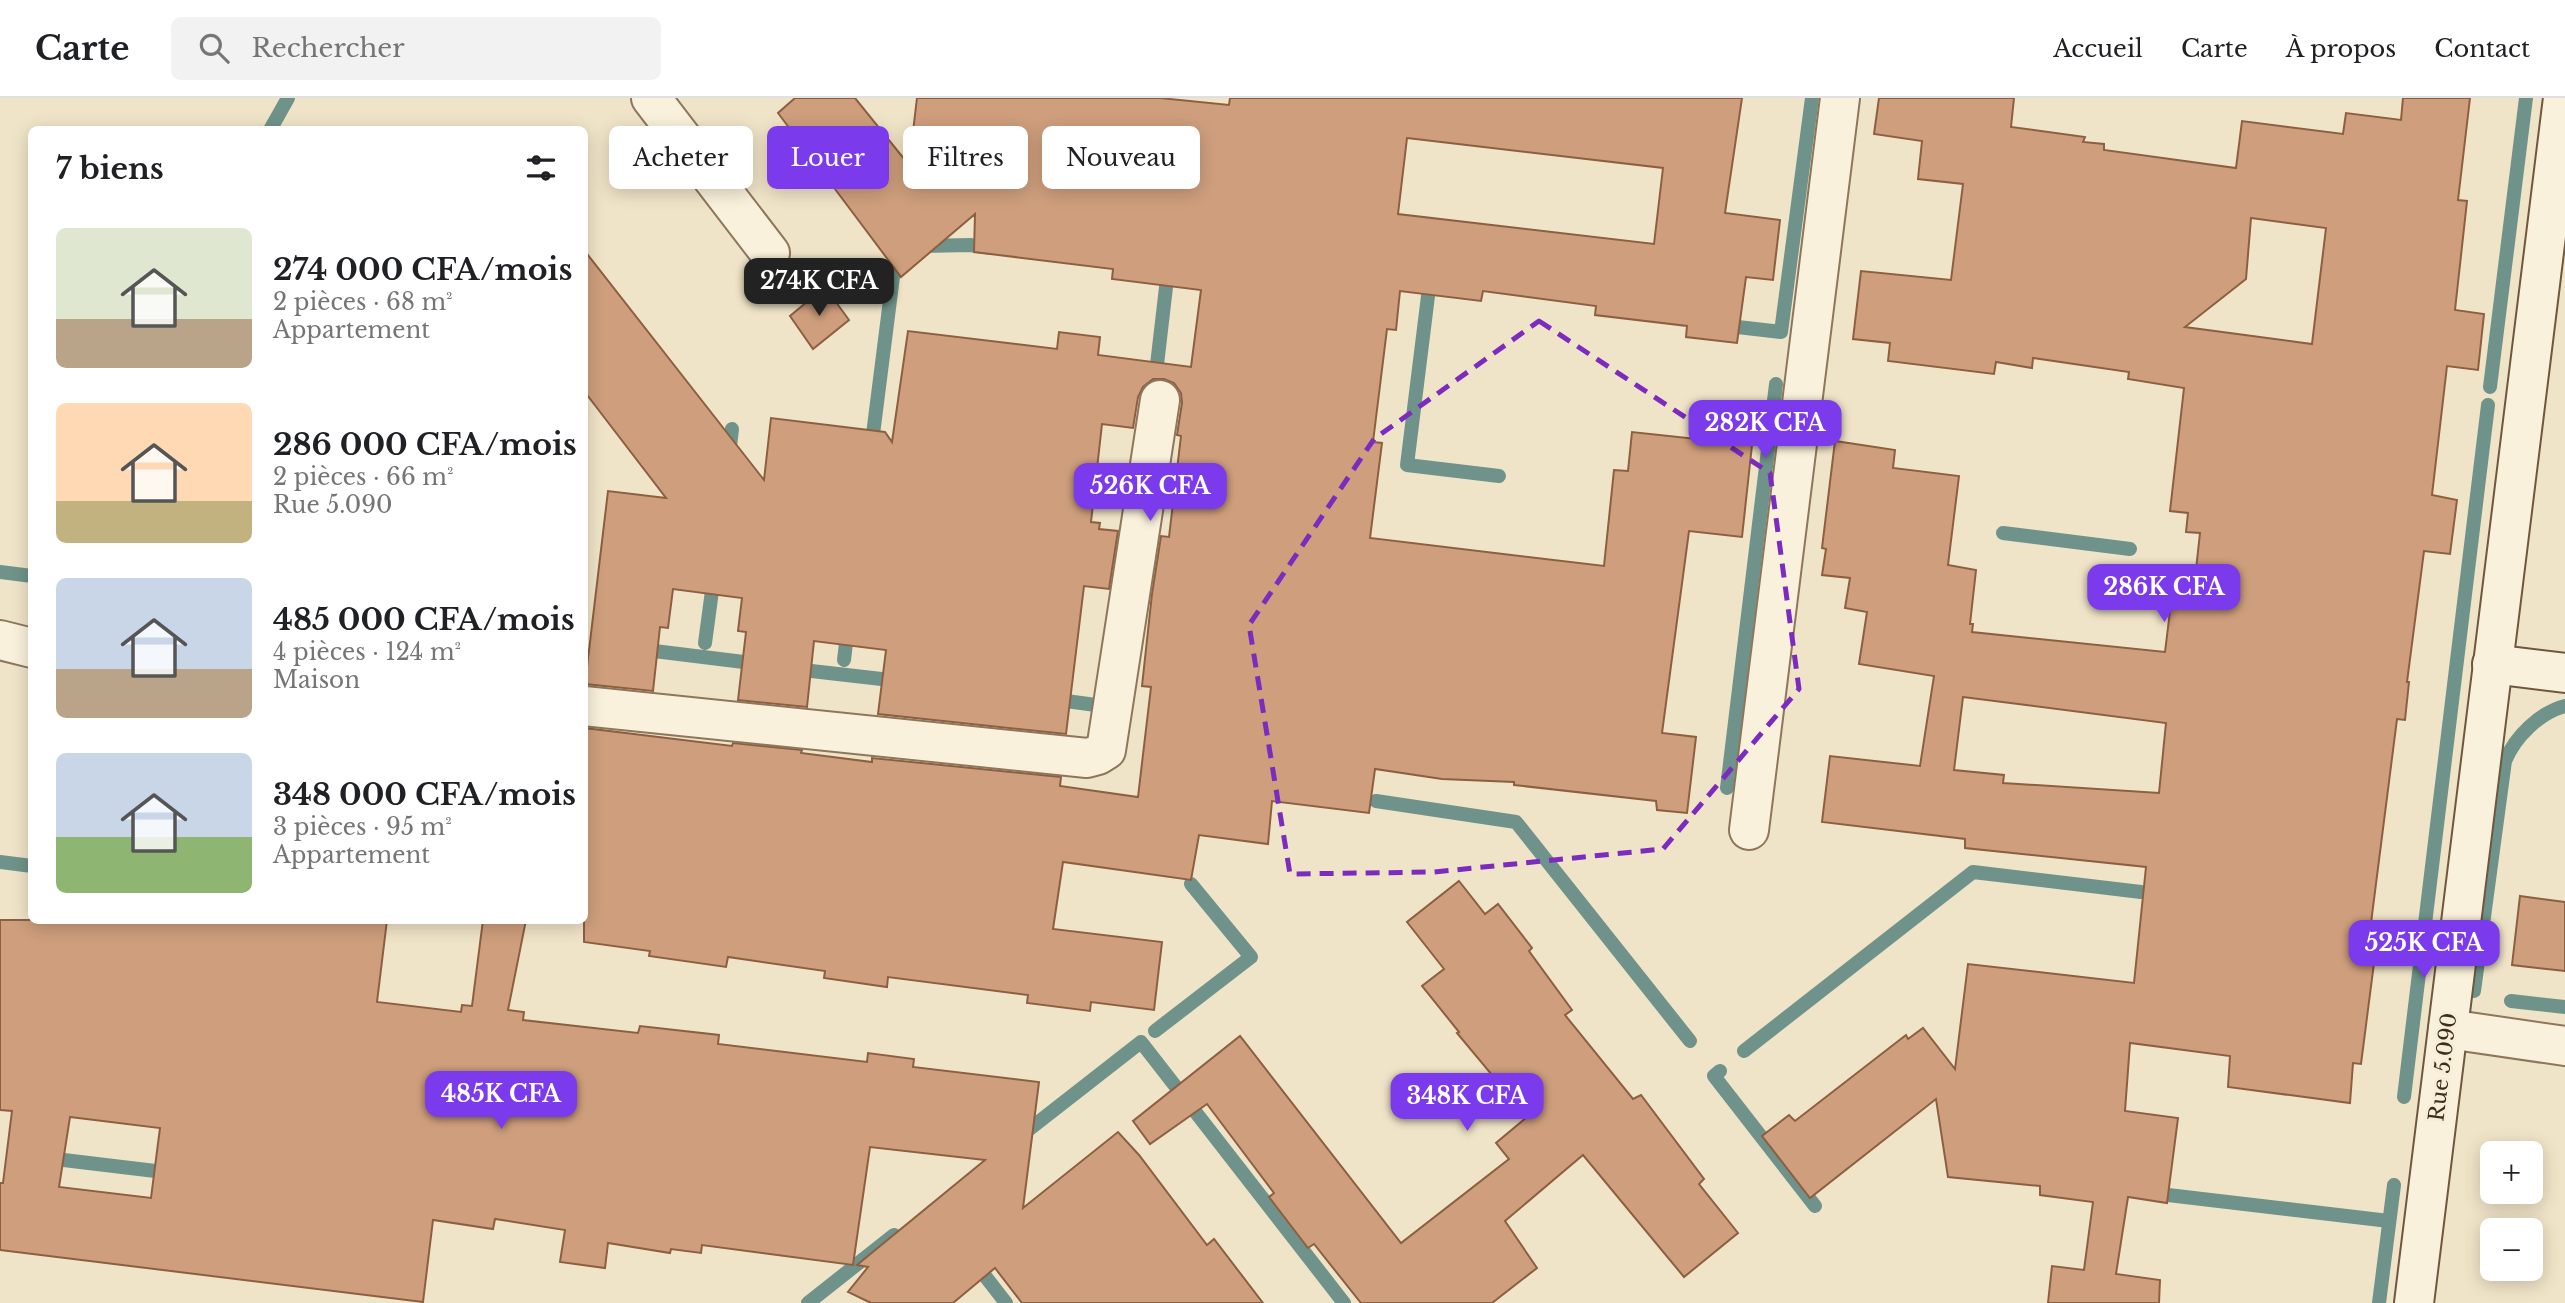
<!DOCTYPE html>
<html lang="fr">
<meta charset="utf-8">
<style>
body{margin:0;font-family:"Libre Baskerville",serif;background:#f2f2f2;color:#202124;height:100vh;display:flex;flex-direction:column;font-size:26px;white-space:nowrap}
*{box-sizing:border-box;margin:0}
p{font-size:23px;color:#757577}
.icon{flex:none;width:38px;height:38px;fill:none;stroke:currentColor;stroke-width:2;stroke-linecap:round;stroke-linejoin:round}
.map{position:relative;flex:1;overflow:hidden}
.drawer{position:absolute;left:28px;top:28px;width:560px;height:798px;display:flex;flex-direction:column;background:#fff;border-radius:10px;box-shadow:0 4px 18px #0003}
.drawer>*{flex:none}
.hud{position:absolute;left:609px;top:28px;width:665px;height:63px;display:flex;gap:14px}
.tools{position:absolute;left:2480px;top:1043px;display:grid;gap:14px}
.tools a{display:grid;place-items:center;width:63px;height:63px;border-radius:10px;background:#fff;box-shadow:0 4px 18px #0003;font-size:35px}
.price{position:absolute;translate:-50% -60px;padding:0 16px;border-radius:14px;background:#7c3aed;color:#fff;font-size:23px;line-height:46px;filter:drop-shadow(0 2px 4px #0008)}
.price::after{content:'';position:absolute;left:50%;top:42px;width:21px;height:16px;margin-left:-10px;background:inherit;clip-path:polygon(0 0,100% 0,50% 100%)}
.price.current{background:#222;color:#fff}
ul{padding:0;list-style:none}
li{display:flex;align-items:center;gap:21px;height:175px;padding:0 28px}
li span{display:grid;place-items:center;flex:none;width:196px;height:140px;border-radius:10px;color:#555}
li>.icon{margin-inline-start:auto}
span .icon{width:84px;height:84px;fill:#fffc;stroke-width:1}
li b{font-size:30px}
h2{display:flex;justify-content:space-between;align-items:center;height:84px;padding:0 28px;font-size:30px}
.chip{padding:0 24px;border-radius:10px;background:#fff;box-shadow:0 4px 18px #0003;font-size:24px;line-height:63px}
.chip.current{background:#7c3aed;color:#fff}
header{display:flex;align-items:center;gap:42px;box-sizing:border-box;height:98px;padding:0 35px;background:#fff;border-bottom:2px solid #e0e0e0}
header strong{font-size:33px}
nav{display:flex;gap:38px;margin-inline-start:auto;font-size:24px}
.search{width:490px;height:63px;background:#f2f2f2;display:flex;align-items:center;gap:18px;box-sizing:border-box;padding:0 24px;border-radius:10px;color:#757577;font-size:26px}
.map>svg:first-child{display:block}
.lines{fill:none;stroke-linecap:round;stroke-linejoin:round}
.stream{stroke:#6f938a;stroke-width:14}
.building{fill:#cf9f7d;stroke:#8d5f41;stroke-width:2;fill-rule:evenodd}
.street-casing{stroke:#8d765c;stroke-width:42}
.secondary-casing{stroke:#6f573f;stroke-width:42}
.street{stroke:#faf1dc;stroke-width:38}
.secondary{stroke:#faf1dc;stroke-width:38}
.marked{fill:none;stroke:#7b2cbf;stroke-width:5;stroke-dasharray:14 9;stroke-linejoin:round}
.labels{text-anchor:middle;stroke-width:6;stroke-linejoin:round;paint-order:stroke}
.street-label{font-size:21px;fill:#3d2e20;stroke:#f7eed8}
</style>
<header>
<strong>Carte</strong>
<div class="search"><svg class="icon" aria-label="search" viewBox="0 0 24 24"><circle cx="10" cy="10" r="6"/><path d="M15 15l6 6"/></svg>Rechercher</div>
<nav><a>Accueil</a><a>Carte</a><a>À propos</a><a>Contact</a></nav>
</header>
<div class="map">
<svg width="2565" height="1205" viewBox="0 0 2565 1205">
<rect width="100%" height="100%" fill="#f0e4c8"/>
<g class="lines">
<!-- stream -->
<g class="stream">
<path d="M270,32L288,0"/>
<path d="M922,148L970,147L992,150"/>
<path d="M1428,198L1407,367L1499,378"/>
<path d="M1720,227L1781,234L1812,0"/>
<path d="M2490,289L2526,0"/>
<path d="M1153,301L1168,172"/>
<path d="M871,352L896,155"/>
<path d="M729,357L732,331"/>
<path d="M2003,435L2130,451"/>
<path d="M0,474L32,478"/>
<path d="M705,545L714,478"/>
<path d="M638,551L760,566"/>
<path d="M844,562L848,528"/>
<path d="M794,571L899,583"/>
<path d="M1051,601L1111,609"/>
<path d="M1727,690L1776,286"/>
<path d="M1376,703L1516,724L1690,943"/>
<path d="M0,764L32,768"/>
<path d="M2474,893L2505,663C2515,639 2539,615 2565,608"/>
<path d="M2511,903L2565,909"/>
<path d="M1155,933L1251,859L1191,786"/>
<path d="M1744,953L1973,774L2141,794"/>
<path d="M1720,973L1714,978L1815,1108"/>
<path d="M2404,999L2488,307"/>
<path d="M1018,1040L1141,944L1344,1205"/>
<path d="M47,1060L172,1075"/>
<path d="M2151,1095L2389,1123"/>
<path d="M975,1165L1006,1205"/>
<path d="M808,1205L894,1137"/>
<path d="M2379,1205L2394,1087"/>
</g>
</g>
<!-- building -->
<g class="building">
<path d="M795,0H855L909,67L917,0H1160L1229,7L1230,0H1742L1725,115L1780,122L1773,182L1746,179L1737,245L1686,239L1687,228L1595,217L1596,208L1483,193L1481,203L1400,193L1396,232L1387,231L1373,344L1382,345L1370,440L1604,468L1614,372L1628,373L1632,334L1752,347L1742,439L1689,433L1662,635L1696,639L1687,715L1657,712L1656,703L1514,687V684L1442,681L1375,671L1369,715L1272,703L1268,746L1199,737L1191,782L1063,764L1053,831L1162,844L1154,912L1091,904L1090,913L1027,905L1028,897L888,879L887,889L824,880L825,873L728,859L726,869L649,858L650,853L584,844V630L732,648L733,645L802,652L801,655L872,664V660L1061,679L1060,688L1138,699L1151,589L1142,588L1152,496L1161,438L1169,439L1181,338L1177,337L1182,305L1181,295L1174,285L1164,281H1153L1143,289L1138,299L1133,330L1102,326L1091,424L1100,425L1099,431L1118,433L1109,491L1084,488L1066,636L878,616L886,552L814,543L807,609L738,602L746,534L738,533L742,500L673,491L668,530L660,529L653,593L585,586L608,393L666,400L584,293V152L764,382L771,320L885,334L892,344L908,233L1057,251L1059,234L1100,239L1098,257L1191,269L1201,192L1112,181L1113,171L974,154L975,116L901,179L778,15ZM1407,40L1663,70L1654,146L1398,116Z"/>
<path d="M1879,0H2014L2011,29L2085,39L2083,44L2104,46V52L2236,70L2242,23L2343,36L2346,15L2401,22L2403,0H2470L2458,102L2467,103L2455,212L2484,216L2478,272L2447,268L2432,397L2457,402L2450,456L2424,453L2407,584H2409L2405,622L2397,621L2366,864L2374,865L2361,966L2353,965L2350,1005L2228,989L2230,958L2130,945L2125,1013L2178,1020L2167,1105L2128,1099L2116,1176L2160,1182L2159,1205H2048L2052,1168L2084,1172L2093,1104L2040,1097V1088L1948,1079L1936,1001L1810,1100L1762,1038L1789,1017L1795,1023L1906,937L1908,941L1923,930L1955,971L1968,866L2134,885L2146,769L1965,750V741L1822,724L1830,658L1920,668L1934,578L1859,566L1867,514L1845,510L1850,480L1822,477L1826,451L1822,450L1835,343L1895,352L1893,370L1959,378L1948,467L1976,472L1970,526H1973L1972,534L2165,554L2171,505L2192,508L2200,435L2186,434L2188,415L2170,413L2184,290L2128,281L2129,274L2033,260L2032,270L1996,264L1994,276L1888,263L1890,245L1853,241L1861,173L1951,182L1963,86L1918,81L1922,43L1874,36ZM2251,120L2326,130L2312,246L2185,229L2246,181ZM1963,599L2166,625L2159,695L2003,685L2004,677L1954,672Z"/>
<path d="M825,189L849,222L813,251L790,218Z"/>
<path d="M1459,783L1485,816L1498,806L1532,850L1529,853L1572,912L1565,917L1633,1001L1641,997L1704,1081L1699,1086L1738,1135L1684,1179L1583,1057L1505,1123L1537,1170L1492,1205H1361L1314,1146L1308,1150L1269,1099L1274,1095L1207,1006L1150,1046L1133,1023L1240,938L1401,1145L1509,1061L1496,1045L1527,1019L1457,935L1459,934L1422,888L1444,871L1407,824Z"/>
<path d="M2520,798L2565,804V873L2512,867Z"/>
<path d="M0,822H387L377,904L461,914L462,907L472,908L483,822H526L508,912L524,914L523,922L638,935L640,928L719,937L718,946L867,964L868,955L914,961L913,969L1039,984L1023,1110L1118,1034L1139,1057L1207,1147L1214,1141L1263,1205H1022L995,1170L953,1205H871L848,1194L868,1169L857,1167L985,1062L870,1049L853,1167L702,1147L701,1155L671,1151L670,1155L608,1145L605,1170L560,1164L565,1132L495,1121L493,1131L433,1122L423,1204L0,1152V1085H3L12,1013L0,1012ZM70,1019L160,1030L151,1100L59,1089Z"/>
</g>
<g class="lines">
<!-- street casing -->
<g class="street-casing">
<g id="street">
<path d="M651,0L770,155"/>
<path d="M0,542L32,550"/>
<path d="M584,608L1087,660L1098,657L1106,652L1160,302"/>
<path d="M1749,732L1840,0"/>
<path d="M2448,931L2565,948"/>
</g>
</g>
<!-- secondary casing -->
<g class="secondary-casing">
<g id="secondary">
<path d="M2492,566L2565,575"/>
<path d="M2414,1205L2563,0"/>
</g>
</g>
<!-- street -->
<use href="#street" class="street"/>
<!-- secondary -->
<use href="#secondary" class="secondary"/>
</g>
<!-- marked area -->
<path class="marked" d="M1539,223L1770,375L1799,591L1663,751L1434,774L1290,776L1249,527L1374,341Z"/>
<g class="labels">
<!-- street labels -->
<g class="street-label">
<text transform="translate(2443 969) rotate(-83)" y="7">Rue 5.090</text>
</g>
</g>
</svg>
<div class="tools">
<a>+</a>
<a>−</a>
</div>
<b class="price current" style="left:819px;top:220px">274K CFA</b>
<b class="price" style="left:1765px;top:362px">282K CFA</b>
<b class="price" style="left:1150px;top:425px">526K CFA</b>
<b class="price" style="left:2164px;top:526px">286K CFA</b>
<b class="price" style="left:2424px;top:882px">525K CFA</b>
<b class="price" style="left:501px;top:1033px">485K CFA</b>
<b class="price" style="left:1467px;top:1035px">348K CFA</b>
<div class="hud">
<a class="chip">Acheter</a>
<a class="chip current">Louer</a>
<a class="chip">Filtres</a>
<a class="chip">Nouveau</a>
</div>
<section class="drawer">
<h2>7 biens<svg class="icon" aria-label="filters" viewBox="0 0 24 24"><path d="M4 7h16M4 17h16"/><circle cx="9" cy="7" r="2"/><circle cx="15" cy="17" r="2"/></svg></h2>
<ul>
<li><span style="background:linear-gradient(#dfe7d0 65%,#b9a48a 0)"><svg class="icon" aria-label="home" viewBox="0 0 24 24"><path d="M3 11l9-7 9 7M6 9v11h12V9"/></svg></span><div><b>274 000 CFA/mois</b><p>2 pièces · 68 m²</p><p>Appartement</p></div></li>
<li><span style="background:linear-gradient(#ffd9b3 70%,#c2b280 0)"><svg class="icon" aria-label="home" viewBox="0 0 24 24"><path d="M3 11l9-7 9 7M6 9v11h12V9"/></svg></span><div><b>286 000 CFA/mois</b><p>2 pièces · 66 m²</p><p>Rue 5.090</p></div></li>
<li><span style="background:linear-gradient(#c9d6e8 65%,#b9a48a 0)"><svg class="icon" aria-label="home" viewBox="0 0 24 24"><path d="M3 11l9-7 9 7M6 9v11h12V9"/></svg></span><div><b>485 000 CFA/mois</b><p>4 pièces · 124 m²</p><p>Maison</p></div></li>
<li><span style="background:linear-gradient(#c9d6e8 60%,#8fb573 0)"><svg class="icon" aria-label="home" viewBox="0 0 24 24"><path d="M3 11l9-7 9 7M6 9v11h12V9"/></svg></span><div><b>348 000 CFA/mois</b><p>3 pièces · 95 m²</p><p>Appartement</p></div></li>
</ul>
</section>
</div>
